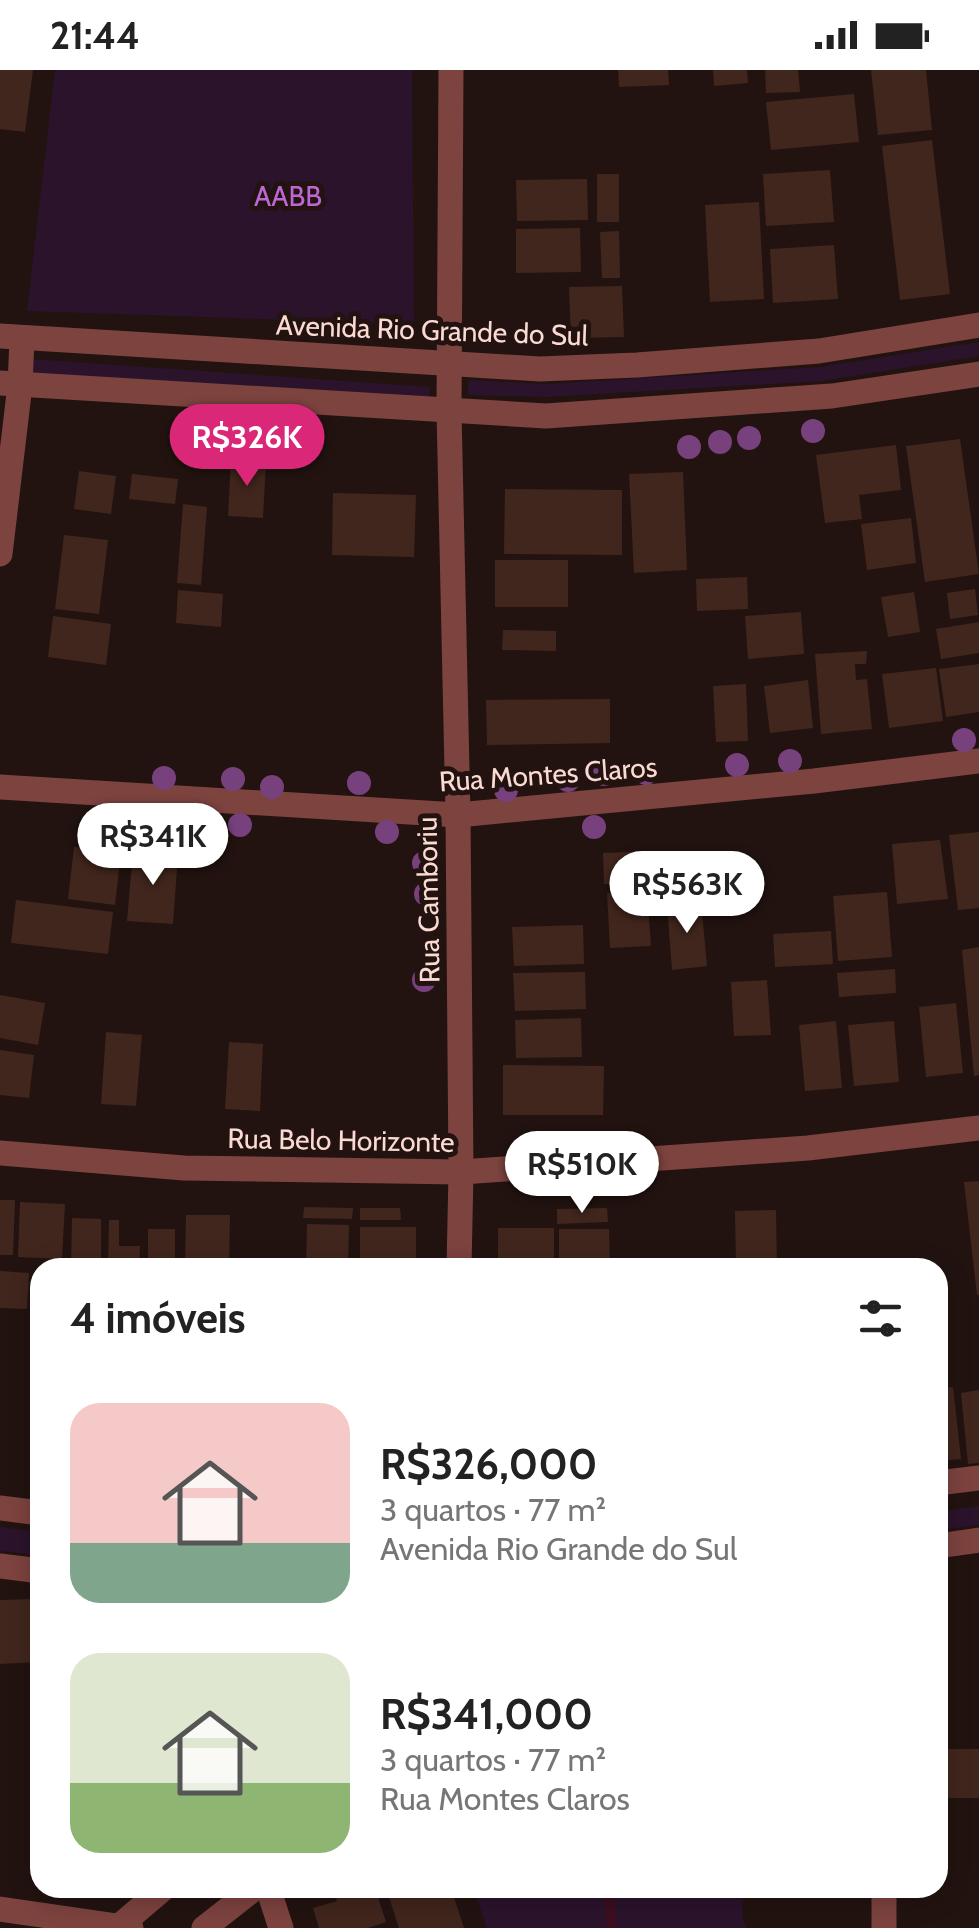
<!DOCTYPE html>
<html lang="pt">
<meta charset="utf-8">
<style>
body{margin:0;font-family:Cabin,sans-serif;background:#f6f6f6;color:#222;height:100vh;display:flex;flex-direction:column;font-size:38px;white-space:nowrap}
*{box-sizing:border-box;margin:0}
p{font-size:32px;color:#767676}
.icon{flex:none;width:55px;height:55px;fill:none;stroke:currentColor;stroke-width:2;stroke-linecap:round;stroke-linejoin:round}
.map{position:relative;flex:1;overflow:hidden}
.panel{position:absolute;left:30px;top:1188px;width:918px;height:640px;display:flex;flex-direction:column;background:#fff;border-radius:30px;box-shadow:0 5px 25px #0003}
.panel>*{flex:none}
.price{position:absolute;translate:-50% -85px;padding:0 22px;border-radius:35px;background:#fff;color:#222;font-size:32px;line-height:65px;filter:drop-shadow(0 2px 5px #0008)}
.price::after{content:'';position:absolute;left:50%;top:60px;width:30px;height:22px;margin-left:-15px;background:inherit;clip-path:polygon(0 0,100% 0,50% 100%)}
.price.active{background:#db2777;color:#fff}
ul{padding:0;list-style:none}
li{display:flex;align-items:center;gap:30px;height:250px;padding:0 40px}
li span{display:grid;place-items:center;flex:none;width:280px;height:200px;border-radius:30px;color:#555}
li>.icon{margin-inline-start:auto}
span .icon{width:120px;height:120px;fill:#fffc;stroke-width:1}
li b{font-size:42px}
h2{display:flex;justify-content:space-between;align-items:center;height:120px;padding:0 40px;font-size:42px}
.status{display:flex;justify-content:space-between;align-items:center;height:70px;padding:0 50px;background:#fff;direction:ltr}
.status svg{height:28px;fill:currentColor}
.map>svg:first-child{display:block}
.green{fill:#2b132c}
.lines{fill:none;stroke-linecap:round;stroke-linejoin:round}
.stream{stroke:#3d0e1e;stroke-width:10}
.building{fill:#41261d}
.minor{stroke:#7d433f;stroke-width:25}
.tree{fill:#77417d}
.labels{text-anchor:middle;stroke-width:10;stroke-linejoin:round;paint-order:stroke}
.park-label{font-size:28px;fill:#bd66d6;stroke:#221310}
.street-label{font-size:28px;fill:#fcdad4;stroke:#221310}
</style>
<div class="status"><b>21:44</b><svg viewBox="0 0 49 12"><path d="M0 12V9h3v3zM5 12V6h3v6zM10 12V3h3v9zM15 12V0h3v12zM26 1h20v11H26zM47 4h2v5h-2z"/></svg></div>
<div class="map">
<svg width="979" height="1858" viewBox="0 0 979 1858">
<rect width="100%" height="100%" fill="#221310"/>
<!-- green -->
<g class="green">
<path d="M55,0H412L414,254L27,241Z"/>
<path d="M979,272V286L821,311L547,327L468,325V310L547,314L820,297Z"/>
<path d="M30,289L430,317L429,335L29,307Z"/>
<path d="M979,1436V1455L938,1460V1442Z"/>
<path d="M0,1457L40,1462V1485L0,1481Z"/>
<path d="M473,1818H743L742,1846L746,1858H487Z"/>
</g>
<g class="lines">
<!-- stream -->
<path class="stream" d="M608,1818L612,1858"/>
</g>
<!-- building -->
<g class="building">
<path d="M0,0H33L25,62L0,59Z"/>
<path d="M618,0H668L669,15L619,17Z"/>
<path d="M713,0H747L748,13L714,16Z"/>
<path d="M765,0H798L800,22L766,23Z"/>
<path d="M871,0H926L932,60L878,65Z"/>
<path d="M854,24L859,72L771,80L766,32Z"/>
<path d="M932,70L950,224L900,230L882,76Z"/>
<path d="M830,100L834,152L766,156L763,104Z"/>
<rect x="597" y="104" width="22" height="48"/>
<path d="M587,109L588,150L517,151L516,110Z"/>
<path d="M759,132L764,229L710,232L705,135Z"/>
<path d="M580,158L581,202L516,203V159Z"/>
<path d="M619,161L620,208H602L600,162Z"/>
<path d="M834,175L838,229L773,233L770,179Z"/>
<path d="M622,216L624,267L571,268L569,217Z"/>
<path d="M960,369L979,504L925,512L906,376Z"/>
<path d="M896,375L901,420L859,425L862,449L825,453L816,385Z"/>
<path d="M231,390L266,392L263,448L228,446Z"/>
<path d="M79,401L116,406L111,444L74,439Z"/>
<path d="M683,402L687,500L634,503L629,404Z"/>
<path d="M132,404L178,409L175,434L129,429Z"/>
<path d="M505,419L622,420V485L504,484Z"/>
<path d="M333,423L416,425L414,487L332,485Z"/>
<path d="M183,434L207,437L201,515L177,513Z"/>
<path d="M911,448L916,493L867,500L861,454Z"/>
<path d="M64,465L108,470L99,544L55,539Z"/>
<rect x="495" y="490" width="73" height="47"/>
<path d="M747,507L748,539L697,541L696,509Z"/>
<path d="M975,519L978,545L950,549L947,523Z"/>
<path d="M178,520L223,524L221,557L176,553Z"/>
<path d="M914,522L920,562L888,567L881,527Z"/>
<path d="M801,542L804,584L748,589L745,546Z"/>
<path d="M53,546L111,554L106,595L48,587Z"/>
<path d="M979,552V583L941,589L936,559Z"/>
<path d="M503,560L556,561V581L502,580Z"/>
<path d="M867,581L866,594H855L856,610L867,609L872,659L821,664L815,584Z"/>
<path d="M979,594V642L946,647L939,599Z"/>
<path d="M936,598L943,651L889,658L882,604Z"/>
<path d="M808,610L813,658L770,663L764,616Z"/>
<path d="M746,614L748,671L716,672L713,616Z"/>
<path d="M610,629V673L487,675L486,630Z"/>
<path d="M979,762V838L958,840L949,765Z"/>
<path d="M940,770L948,829L897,834L892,774Z"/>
<path d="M74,777L121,782L115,835L68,829Z"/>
<path d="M133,781L178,785L173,854L127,851Z"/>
<path d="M652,781L654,811L604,814L603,783Z"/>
<path d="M647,820L651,876L610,878L607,823Z"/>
<path d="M887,822L892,887L838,891L833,826Z"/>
<path d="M16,830L113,842L108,884L11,873Z"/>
<path d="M701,832L707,896L672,900L667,835Z"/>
<path d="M583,855L584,894L514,896L512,857Z"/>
<path d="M831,861L833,894L775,897L773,864Z"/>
<path d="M979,877V1005L974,1006L962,880Z"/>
<path d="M895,899L896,923L839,927L837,903Z"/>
<path d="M585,902L586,939L515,941L513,903Z"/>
<path d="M767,910L771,965L734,966L731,912Z"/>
<path d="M0,925L45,933L38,975L0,968Z"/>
<path d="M956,933L963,1003L926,1007L919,937Z"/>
<path d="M581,948L582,987L516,988L515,950Z"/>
<path d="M836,951L842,1018L805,1021L799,955Z"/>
<path d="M894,951L899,1012L854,1016L848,955Z"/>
<path d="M106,962L142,965L136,1036L101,1034Z"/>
<path d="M229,972L263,974L260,1041L225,1039Z"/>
<path d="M0,980L34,985L29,1028L0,1025Z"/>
<path d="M503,995L604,996L603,1045H503Z"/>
<path d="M979,1111V1225H977L964,1112Z"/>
<path d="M0,1130H15L13,1185H0Z"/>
<path d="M20,1132L65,1134L62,1189L18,1187Z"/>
<path d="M304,1137L353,1138L352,1149L303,1148Z"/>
<path d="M360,1138H400L401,1150H360Z"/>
<path d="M607,1138L608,1152L557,1154V1139Z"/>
<path d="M776,1140L777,1198H736L735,1141Z"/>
<path d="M186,1145H230L229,1198H185Z"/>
<path d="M72,1148L101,1149V1198H71Z"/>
<path d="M109,1150H119V1176H140L139,1198H108Z"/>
<path d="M307,1154L349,1155L348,1198H306Z"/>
<rect x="360" y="1157" width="56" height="41"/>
<rect x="498" y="1158" width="56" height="40"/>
<rect x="148" y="1159" width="27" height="39"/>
<path d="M559,1159H609L610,1198H559Z"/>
<path d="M0,1201L29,1203L27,1239L0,1238Z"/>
<path d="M953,1317L961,1389L938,1391V1318Z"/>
<path d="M979,1320V1393L968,1394L961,1323Z"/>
<path d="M35,1529L38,1592L0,1594V1530Z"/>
<rect x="938" y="1679" width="41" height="49"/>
<path d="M332,1818H375L386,1852L368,1858H319L313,1838L337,1831Z"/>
<path d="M386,1818H451L464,1858H399Z"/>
</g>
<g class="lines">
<!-- minor -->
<g class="minor">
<path d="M451,0L449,341L458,745L461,1102L459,1198"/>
<path d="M0,266L540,299L637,295L819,281L979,255"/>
<path d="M0,313L546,346L832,326L979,304"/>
<path d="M0,484L20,315L22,269"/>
<path d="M0,717L458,745L814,711L979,691"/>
<path d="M0,1083L184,1098L461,1102L808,1078L979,1058"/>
<path d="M938,1413L979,1408"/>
<path d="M0,1438L40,1443"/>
<path d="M938,1476L979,1470"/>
<path d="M0,1496L40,1501"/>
<path d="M268,1818L281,1858"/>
<path d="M884,1818V1858"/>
<path d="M0,1839L131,1858"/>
<path d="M117,1858L164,1818"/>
<path d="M204,1858L255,1818"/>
</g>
</g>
<!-- trees -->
<g class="tree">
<circle cx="813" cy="361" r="12"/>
<circle cx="749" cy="368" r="12"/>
<circle cx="720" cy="372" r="12"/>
<circle cx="689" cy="377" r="12"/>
<circle cx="964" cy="670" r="12"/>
<circle cx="790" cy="691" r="12"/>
<circle cx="737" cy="695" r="12"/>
<circle cx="646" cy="703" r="12"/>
<circle cx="604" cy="704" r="12"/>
<circle cx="164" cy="708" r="12"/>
<circle cx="233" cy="709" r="12"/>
<circle cx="568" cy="710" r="12"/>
<circle cx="359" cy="713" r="12"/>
<circle cx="272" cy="717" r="12"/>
<circle cx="506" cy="720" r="12"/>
<circle cx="240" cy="755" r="12"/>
<circle cx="594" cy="757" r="12"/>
<circle cx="387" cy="762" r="12"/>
<circle cx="424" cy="793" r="12"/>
<circle cx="426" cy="824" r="12"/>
<circle cx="424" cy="910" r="12"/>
</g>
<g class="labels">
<!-- park labels -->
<g class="park-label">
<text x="288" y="136">AABB</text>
</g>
<!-- street labels -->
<g class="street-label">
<text transform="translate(432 260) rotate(2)" y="10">Avenida Rio Grande do Sul</text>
<text transform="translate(548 704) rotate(-4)" y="10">Rua Montes Claros</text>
<text transform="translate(428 830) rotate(-91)" y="10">Rua Camboriu</text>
<text transform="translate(341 1070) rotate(1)" y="10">Rua Belo Horizonte</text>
</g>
</g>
</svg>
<b class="price active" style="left:247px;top:419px">R$326K</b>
<b class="price" style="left:153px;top:818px">R$341K</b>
<b class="price" style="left:687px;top:866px">R$563K</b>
<b class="price" style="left:582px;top:1146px">R$510K</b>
<section class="panel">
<h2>4 imóveis<svg class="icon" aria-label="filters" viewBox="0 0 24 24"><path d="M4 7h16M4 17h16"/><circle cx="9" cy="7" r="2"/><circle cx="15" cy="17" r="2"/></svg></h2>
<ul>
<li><span style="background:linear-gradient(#f6c9c9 70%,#7fa58c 0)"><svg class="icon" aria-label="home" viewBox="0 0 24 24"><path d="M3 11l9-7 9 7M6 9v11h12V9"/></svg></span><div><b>R$326,000</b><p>3 quartos · 77 m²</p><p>Avenida Rio Grande do Sul</p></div></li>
<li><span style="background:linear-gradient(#dfe7d0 65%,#8fb573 0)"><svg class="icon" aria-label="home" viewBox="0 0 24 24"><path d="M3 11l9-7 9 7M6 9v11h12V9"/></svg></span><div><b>R$341,000</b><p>3 quartos · 77 m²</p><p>Rua Montes Claros</p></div></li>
</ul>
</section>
</div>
